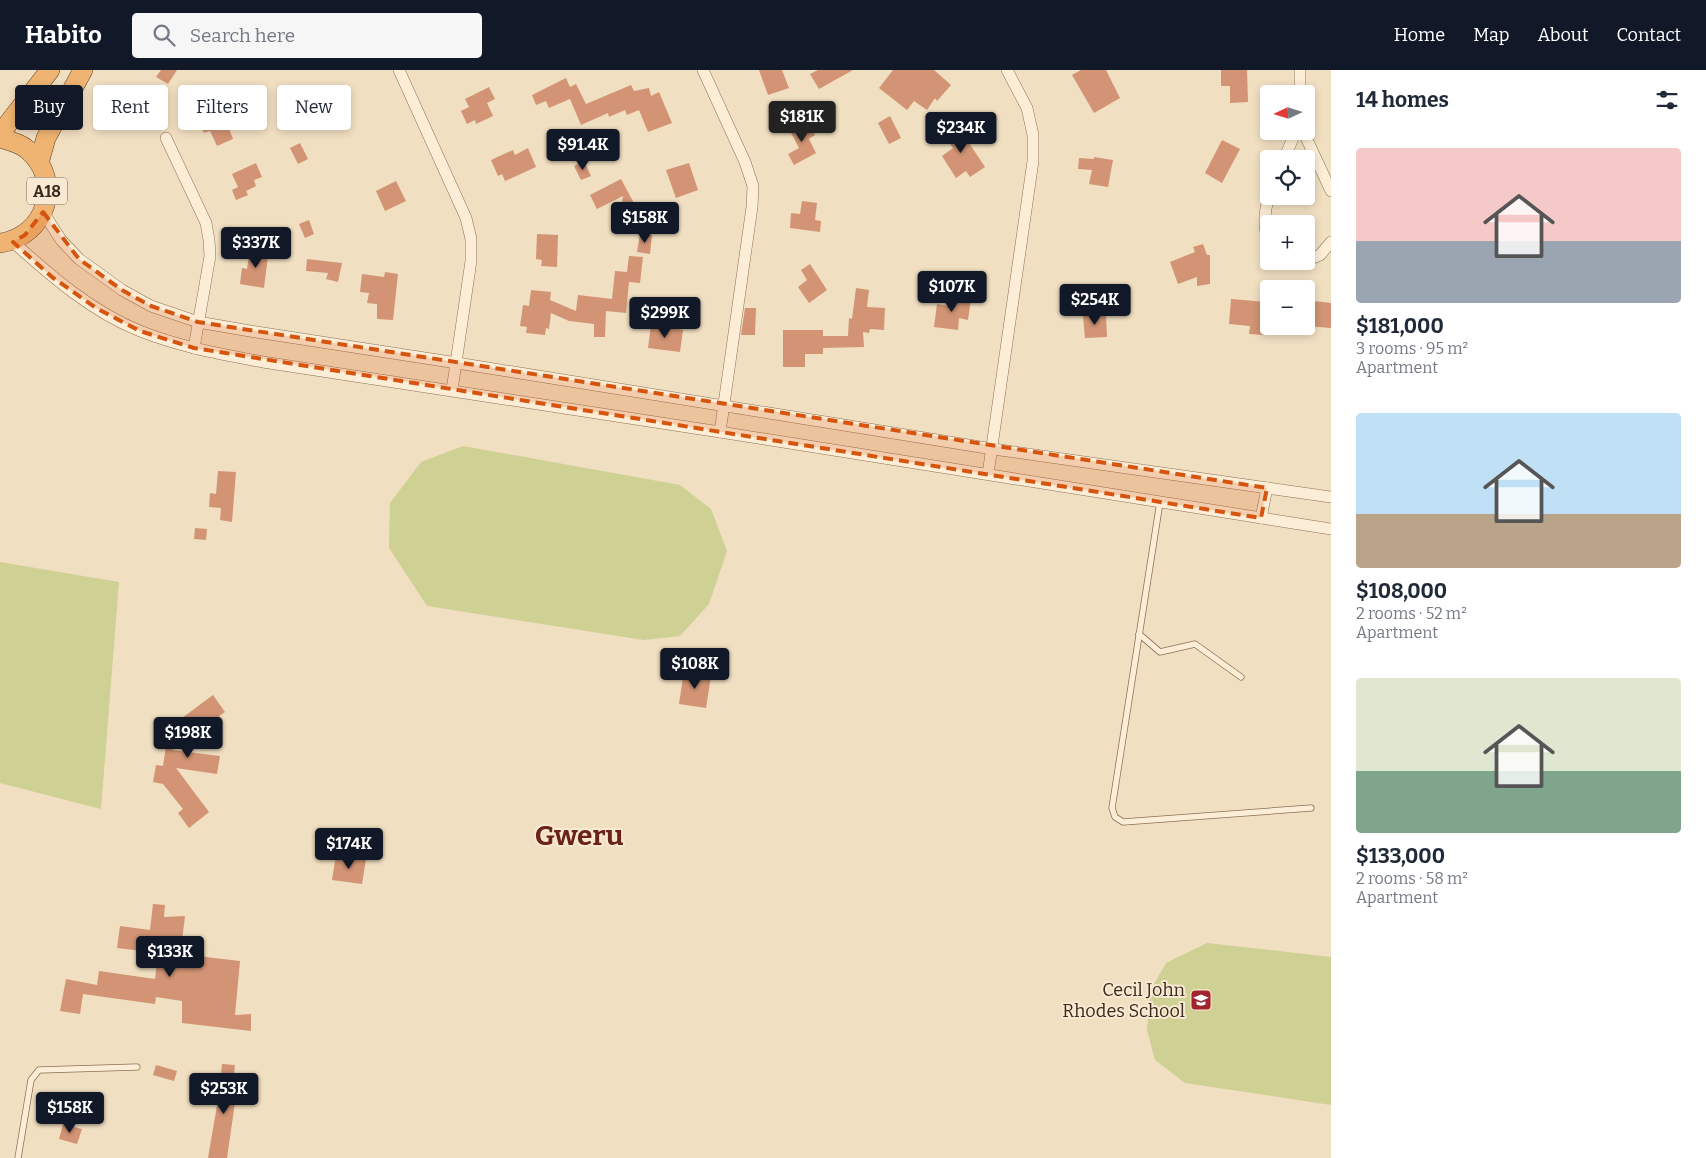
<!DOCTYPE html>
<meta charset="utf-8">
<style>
body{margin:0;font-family:Bitter,serif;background:#f6f6f7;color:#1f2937;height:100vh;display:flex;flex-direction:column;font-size:19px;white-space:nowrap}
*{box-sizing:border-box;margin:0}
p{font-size:16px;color:#747a83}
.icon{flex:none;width:28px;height:28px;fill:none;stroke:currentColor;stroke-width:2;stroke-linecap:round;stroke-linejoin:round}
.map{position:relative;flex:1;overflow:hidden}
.details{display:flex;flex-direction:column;background:#fff;width:375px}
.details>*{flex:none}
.hud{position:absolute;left:15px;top:15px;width:475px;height:45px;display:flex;gap:10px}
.needle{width:32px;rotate:266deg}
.fabs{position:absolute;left:1260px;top:15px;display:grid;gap:10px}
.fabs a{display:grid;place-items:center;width:55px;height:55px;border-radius:5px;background:#fff;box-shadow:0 2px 8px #0003;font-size:25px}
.price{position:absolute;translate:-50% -42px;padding:0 11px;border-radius:5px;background:#111827;color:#fff;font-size:16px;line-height:32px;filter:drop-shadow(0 1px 2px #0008)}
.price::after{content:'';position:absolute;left:50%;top:30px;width:15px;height:11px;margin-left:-8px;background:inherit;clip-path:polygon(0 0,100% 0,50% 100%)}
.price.active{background:#222;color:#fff}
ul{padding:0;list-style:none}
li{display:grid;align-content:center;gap:10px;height:265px;padding:0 25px}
li span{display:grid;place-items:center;height:155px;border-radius:5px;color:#555}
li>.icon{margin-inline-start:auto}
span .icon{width:90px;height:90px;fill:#fffc;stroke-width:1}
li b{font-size:21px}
h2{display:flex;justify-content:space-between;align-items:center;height:60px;padding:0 25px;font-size:21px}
.pill{padding:0 18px;border-radius:5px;background:#fff;box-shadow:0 2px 8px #0003;font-size:18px;line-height:45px}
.pill.active{background:#111827;color:#fff}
header{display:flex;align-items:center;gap:30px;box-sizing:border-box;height:70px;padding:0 25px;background:#111827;color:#fff}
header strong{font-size:24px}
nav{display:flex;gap:28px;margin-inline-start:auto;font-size:18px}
.search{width:350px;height:45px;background:#f6f6f7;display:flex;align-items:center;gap:12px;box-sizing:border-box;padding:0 18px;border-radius:5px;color:#747a83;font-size:19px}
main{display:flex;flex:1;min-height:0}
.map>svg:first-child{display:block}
.green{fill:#ced094}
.building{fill:#d29474}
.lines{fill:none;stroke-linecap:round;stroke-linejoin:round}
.service-casing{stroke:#8d6f57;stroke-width:7}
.minor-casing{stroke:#8d6f57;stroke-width:12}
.trunk-casing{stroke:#5a3e2c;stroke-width:20}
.service{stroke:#fbedd6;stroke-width:5.5}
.minor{stroke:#fbedd6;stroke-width:11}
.trunk{stroke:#efb471;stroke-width:19}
.marked{fill:#d7540e;fill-opacity:0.2;stroke:#d7540e;stroke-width:4;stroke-dasharray:10 6;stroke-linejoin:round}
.labels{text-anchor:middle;stroke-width:4;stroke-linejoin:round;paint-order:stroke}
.shield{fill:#f8ead2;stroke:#746353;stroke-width:1}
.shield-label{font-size:16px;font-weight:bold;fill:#3b291d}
.poi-label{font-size:18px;fill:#3b291d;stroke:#f8ead2;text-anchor:end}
.town-label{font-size:28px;font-weight:bold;fill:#6b2319;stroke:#f8ead2}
</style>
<header>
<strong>Habito</strong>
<div class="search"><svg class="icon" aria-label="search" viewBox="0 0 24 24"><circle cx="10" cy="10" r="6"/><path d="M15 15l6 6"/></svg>Search here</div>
<nav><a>Home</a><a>Map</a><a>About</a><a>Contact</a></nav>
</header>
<main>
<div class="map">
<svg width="1331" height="1088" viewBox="0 0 1331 1088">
<rect width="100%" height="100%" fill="#f1dfc1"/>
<!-- green -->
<g class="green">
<path d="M463,376L680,415L711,439L727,481L709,534L680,566L644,570L427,536L389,478L390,433L421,392Z"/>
<path d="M0,492L119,512L101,739L0,713Z"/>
<path d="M1207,873L1331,887V1035L1185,1013L1155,990L1147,960L1150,921L1166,893Z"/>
</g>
<!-- building -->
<g class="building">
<path d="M161,0H177L168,14L156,7Z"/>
<path d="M759,0H782L789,18L768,25Z"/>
<path d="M818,0H853L819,19L810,4Z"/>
<path d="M893,0H934L951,15L937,31L935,28L927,40L914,31L907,40L879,18Z"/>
<path d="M1081,0H1106L1120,28L1094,43L1072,5Z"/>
<path d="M1221,0H1247L1248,32L1230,33V16H1221Z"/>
<path d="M566,8L570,17L576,14L586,34L631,15L634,21L649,18L651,26L659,22L672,53L648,62L639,40L627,45L625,40L609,47L608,43L581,55L570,29L549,38L546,31L536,35L532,25Z"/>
<path d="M489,17L495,29L487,33L493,46L476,54L475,50L467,54L461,41L469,37L465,29Z"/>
<path d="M320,20L327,35L332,33L340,49L320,59L317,52L297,60L293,51L312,43L305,28Z"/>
<path d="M230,38L234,50L227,53L233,69L217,76L210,61L204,63L199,52Z"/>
<path d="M890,46L901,68L889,74L878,53Z"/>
<path d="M808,51L815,65L809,69L816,83L794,95L788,84L799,78L790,61Z"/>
<path d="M957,55L985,97L970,107L966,101L956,108L942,86L953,78L943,64Z"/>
<path d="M1222,70L1240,79L1222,113L1205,103Z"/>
<path d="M300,73L308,89L298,94L290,78Z"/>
<path d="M528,78L536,97L505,111L502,104L498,106L491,90L513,80L515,85Z"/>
<path d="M1094,87L1113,90L1108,117L1089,114L1092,100L1078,99L1079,88L1094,89Z"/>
<path d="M584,91L591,106L581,110L574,96Z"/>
<path d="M256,93L262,107L254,110L256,116L246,121L248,125L236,130L232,120L238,117L232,104Z"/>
<path d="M689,93L698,120L676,128L666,100Z"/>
<path d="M621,109L636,137L620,146L623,126L597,139L590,125Z"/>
<path d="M396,111L406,131L385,141L376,121Z"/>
<path d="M802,131L817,133L815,150L821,151L820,162L790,158L791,143L800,144Z"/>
<path d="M309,150L314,164L305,168L299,154Z"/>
<path d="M537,164L558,165L557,197L541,196L542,190L536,189Z"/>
<path d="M640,164L652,165L650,184L637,182Z"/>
<path d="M1203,174L1207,185H1210V214L1197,216V207L1178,214L1170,192L1195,182L1193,177Z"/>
<path d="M250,178L273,181L263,185L268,186L264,218L240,214L242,198L247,199Z"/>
<path d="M629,186L643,187L640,213L629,212L626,243L606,241L605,267H594V254L569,251L551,243L549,259L546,258L545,265L526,263L527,257L520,256L523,235L529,236L531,220L551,222L550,230L576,241L578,225L612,229L615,201L627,202Z"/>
<path d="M307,189L342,193L338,212L326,209L328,203L306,201Z"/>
<path d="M810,194L827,220L809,233L798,217L807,210L801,200Z"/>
<path d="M385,202L398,204L393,250L377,249V234L367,233L369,223L360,222L362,204L384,207Z"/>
<path d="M856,218L869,220L867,237L885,238L884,260L870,259L869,263L863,262L864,277L823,278V284H805V297H783V260H823V266H848L849,248L852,249Z"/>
<path d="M950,226L971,229L968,250L959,248L958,260L934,257L937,234L949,236Z"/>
<path d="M1231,229L1267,232L1264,265L1249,264L1250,256L1229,254Z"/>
<path d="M1306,230L1331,233V258L1306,256Z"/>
<path d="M745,238H756L755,265H741Z"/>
<path d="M1106,245L1107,267L1085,268L1083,246Z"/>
<path d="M651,255L683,260L680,282L648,278Z"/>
<path d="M218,401L236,402L232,452L220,450L221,438L209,437L210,423L216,424Z"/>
<path d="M195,458L207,459L206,470L194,469Z"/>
<path d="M684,601L711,606L706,638L679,634Z"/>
<path d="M213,625L225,642L219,646L222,649L210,658L208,654L172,680L220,686L217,704L176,698L209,742L189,758L178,743L183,739L163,714L153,712L156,695L163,696L167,670L159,669L162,653L174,654Z"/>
<path d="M336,785L366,789L362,814L332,810Z"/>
<path d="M153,834L165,835L164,847L185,846L181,879L189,881V885L240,891L235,945L251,944V961L182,953V931L156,927L155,934L83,924L80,944L60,941L66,909L97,915L99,901L155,909L158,883L117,878L120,856L150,860Z"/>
<path d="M222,994L235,995L232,1026H236L227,1088H208L219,1024Z"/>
<path d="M156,995L177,1001L174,1011L153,1005Z"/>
<path d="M63,1054L82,1059L77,1074L59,1069Z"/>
</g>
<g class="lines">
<!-- service casing -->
<g class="service-casing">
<g id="service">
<path d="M1160,432L1112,738L1115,747L1123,752L1311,738"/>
<path d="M1139,564L1160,582L1195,574L1241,607"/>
<path d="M18,1088L31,1010L39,1000L137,997"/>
</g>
</g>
<!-- minor casing -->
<g class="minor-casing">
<g id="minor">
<path d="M399,0L466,148L471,169V191L452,320"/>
<path d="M703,0L745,92L753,116L752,137L720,362"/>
<path d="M1300,24V0"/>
<path d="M1303,61L1331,121"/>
<path d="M166,68L206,153L209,170L210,186L194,278"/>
<path d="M1284,89L1296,61"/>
<path d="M43,142L61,170L79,189L122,220L151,236L198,252L250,261L457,293L993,379L1331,427"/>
<path d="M13,172C51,206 92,242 140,261C180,277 221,284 263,292L720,362L1331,459"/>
<path d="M1269,173C1263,156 1264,143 1269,126"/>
<path d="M1290,191L1294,193L1305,191"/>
<path d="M1306,191L1320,185L1331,172"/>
<path d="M988,404L1033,91V65L1027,38L1007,0"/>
<path d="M1261,448L1267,418"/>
</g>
</g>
<!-- trunk casing -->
<g class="trunk-casing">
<g id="trunk">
<path d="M0,64L50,0"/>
<path d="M0,68C10,71 20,73 28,80C64,111 46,167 0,173"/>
<path d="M39,93L46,68L83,0"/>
</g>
</g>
<!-- service -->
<use href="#service" class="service"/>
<!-- minor -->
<use href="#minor" class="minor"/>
<!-- trunk -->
<use href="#trunk" class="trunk"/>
</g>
<!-- marked area -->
<path class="marked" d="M43,142L79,189L122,220L151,236L198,252L1267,418L1261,448L194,278L140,261L96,238L52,207L13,172L25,165Z"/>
<!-- icons -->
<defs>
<g id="school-square" transform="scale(1.125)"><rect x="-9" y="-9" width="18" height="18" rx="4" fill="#a0232e" stroke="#f8ead2"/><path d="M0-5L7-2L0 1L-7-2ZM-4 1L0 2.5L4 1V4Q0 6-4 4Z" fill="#fff"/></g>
</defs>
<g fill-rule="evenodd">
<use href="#school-square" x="1201" y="930"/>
</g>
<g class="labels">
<!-- shield labels -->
<rect class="shield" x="27" y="107.5" width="40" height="27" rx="4"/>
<g class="shield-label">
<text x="47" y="127">A18</text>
</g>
<!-- poi labels -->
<g class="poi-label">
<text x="1185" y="926">Cecil John<tspan x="1185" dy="21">Rhodes School</tspan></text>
</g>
<!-- town labels -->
<g class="town-label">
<text x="579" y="775">Gweru</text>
</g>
</g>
</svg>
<div class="fabs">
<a><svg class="needle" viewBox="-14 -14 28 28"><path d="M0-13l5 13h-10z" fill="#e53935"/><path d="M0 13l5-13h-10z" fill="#747a83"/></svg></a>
<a><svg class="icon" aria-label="locate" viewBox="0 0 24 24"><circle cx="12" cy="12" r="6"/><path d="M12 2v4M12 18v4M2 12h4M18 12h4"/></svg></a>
<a>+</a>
<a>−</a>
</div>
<b class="price active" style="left:802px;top:73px">$181K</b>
<b class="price" style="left:961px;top:84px">$234K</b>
<b class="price" style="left:583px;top:101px">$91.4K</b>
<b class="price" style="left:645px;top:174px">$158K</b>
<b class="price" style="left:256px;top:199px">$337K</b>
<b class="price" style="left:952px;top:243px">$107K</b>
<b class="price" style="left:1095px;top:256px">$254K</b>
<b class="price" style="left:665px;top:269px">$299K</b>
<b class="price" style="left:695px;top:620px">$108K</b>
<b class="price" style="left:188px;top:689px">$198K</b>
<b class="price" style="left:349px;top:800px">$174K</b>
<b class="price" style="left:170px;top:908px">$133K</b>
<b class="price" style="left:224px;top:1045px">$253K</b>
<b class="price" style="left:70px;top:1064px">$158K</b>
<div class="hud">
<a class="pill active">Buy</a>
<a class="pill">Rent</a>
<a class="pill">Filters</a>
<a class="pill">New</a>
</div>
</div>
<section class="details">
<h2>14 homes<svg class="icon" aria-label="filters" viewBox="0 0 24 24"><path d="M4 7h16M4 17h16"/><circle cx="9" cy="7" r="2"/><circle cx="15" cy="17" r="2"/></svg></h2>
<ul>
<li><span style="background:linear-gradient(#f6c9c9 60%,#9aa5b1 0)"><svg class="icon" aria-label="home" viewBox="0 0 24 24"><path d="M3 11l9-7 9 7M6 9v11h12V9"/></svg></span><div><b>$181,000</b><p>3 rooms · 95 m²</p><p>Apartment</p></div></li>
<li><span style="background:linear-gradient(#bfe0f5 65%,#b9a48a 0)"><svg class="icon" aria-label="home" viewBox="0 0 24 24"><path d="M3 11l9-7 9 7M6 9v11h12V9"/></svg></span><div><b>$108,000</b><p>2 rooms · 52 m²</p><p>Apartment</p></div></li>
<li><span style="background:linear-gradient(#dfe7d0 60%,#7fa58c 0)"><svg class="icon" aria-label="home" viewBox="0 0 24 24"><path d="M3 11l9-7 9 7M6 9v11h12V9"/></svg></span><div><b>$133,000</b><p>2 rooms · 58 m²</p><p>Apartment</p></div></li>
</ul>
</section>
</main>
